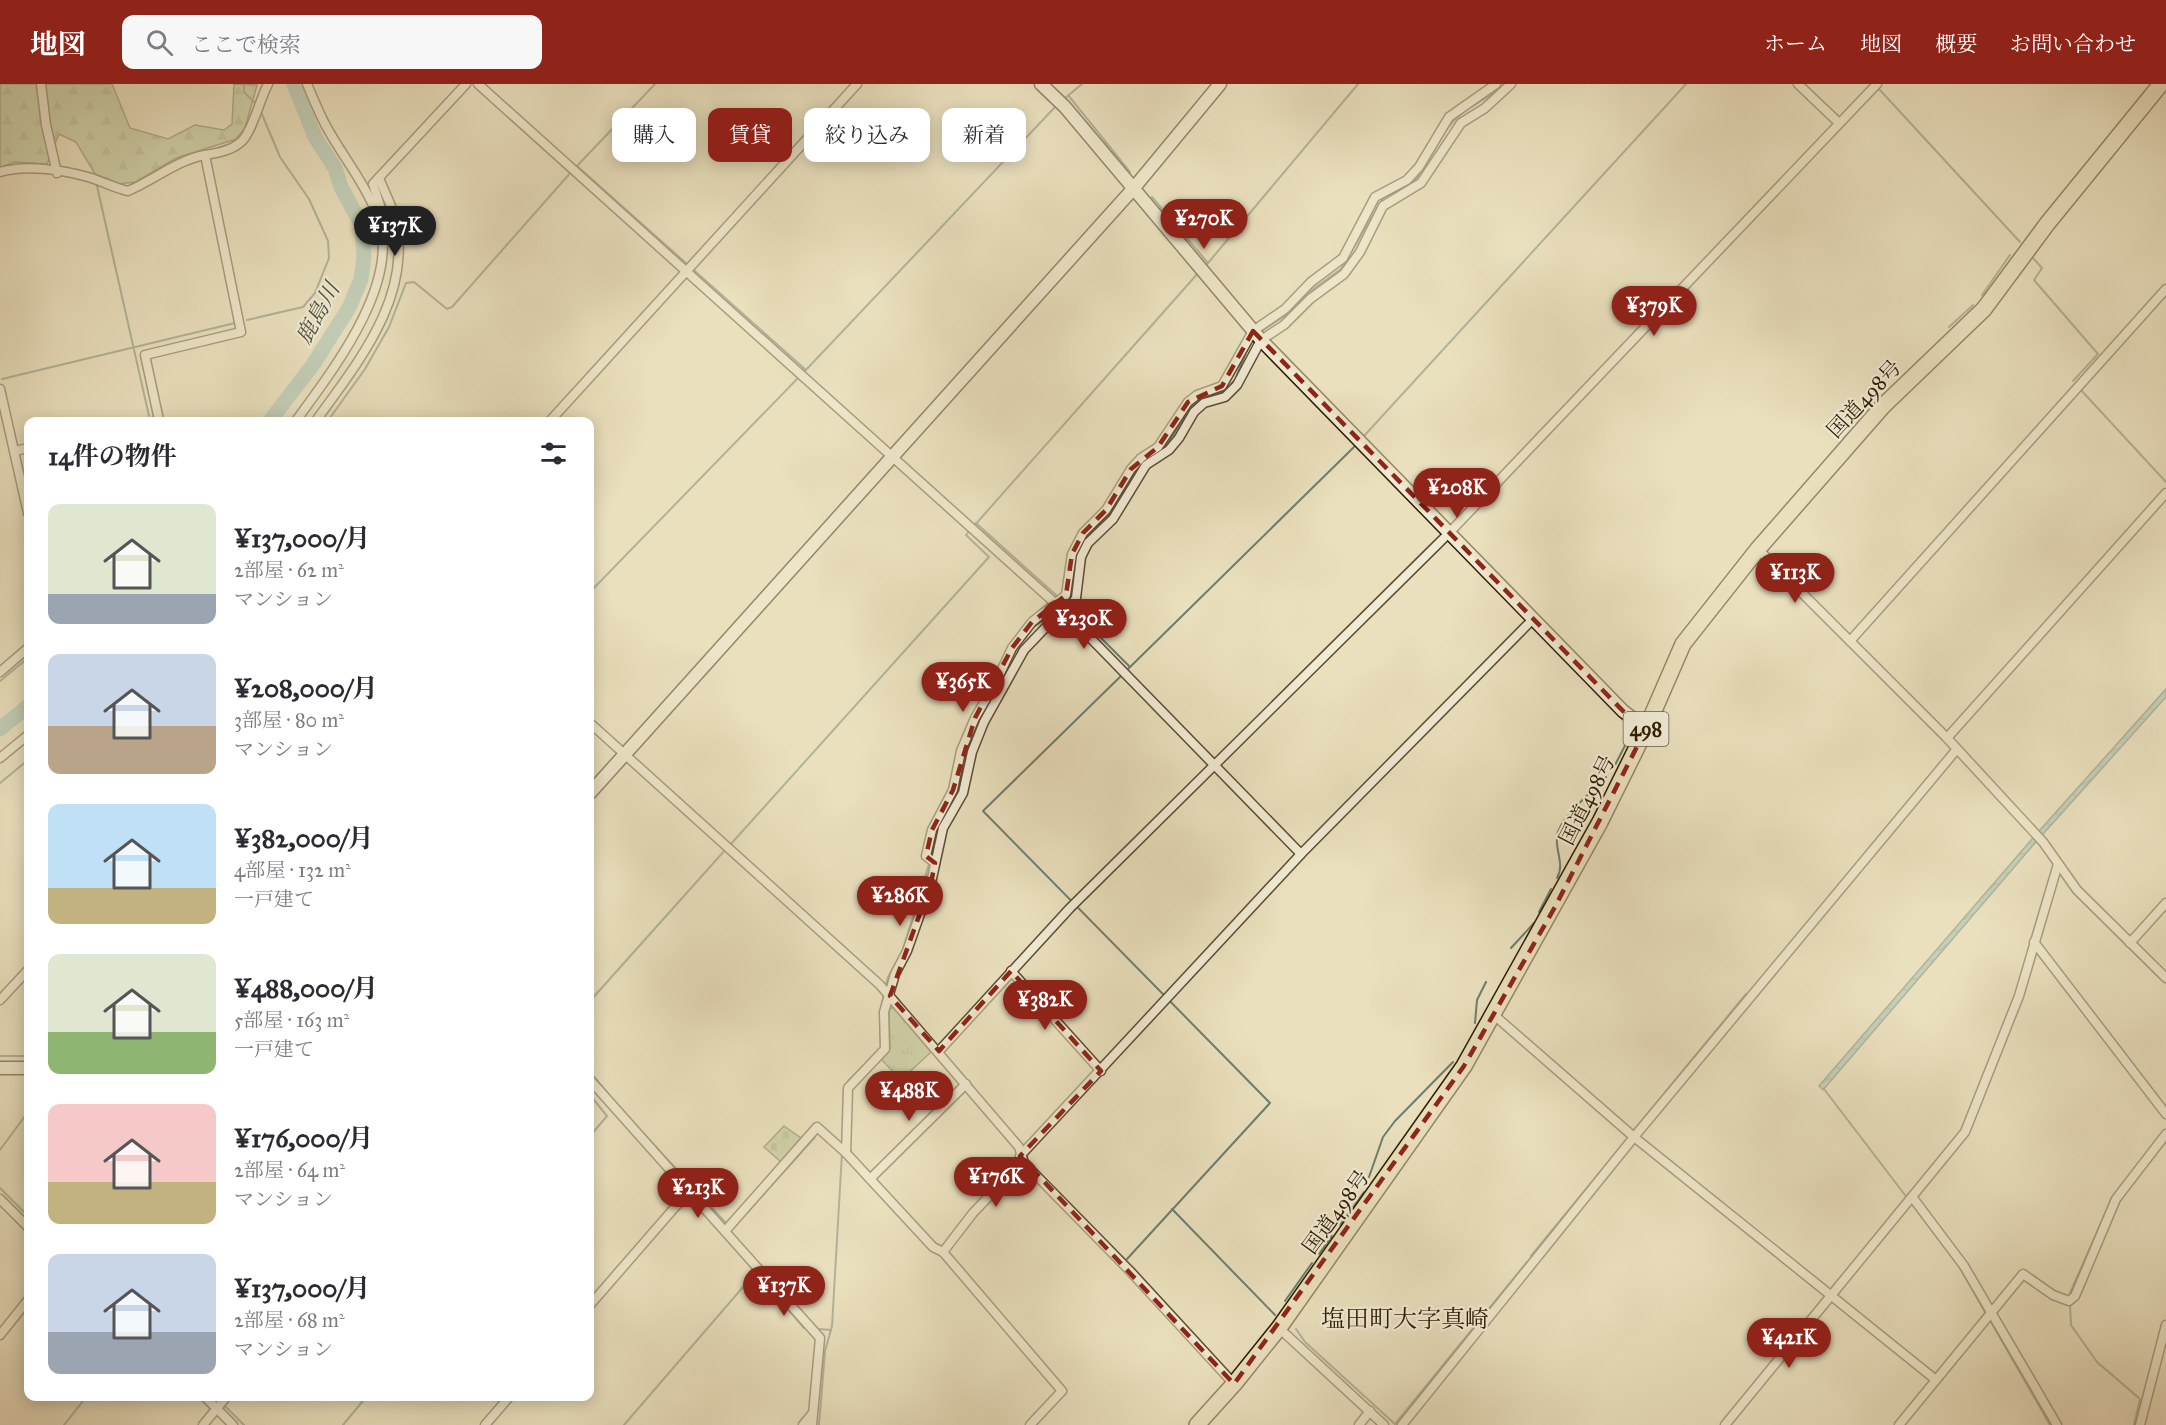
<!DOCTYPE html>
<html lang="ja">
<meta charset="utf-8">
<style>
body{margin:0;font-family:"IM FELL Great Primer","Noto Serif JP",serif;background:#f7f7f7;color:#2b2b33;height:100vh;display:flex;flex-direction:column;font-size:22px;white-space:nowrap}
*{box-sizing:border-box;margin:0}
p{font-size:20px;color:#7c7c81}
.icon{flex:none;width:33px;height:33px;fill:none;stroke:currentColor;stroke-width:2;stroke-linecap:round;stroke-linejoin:round}
.map{position:relative;flex:1;overflow:hidden}
.side{position:absolute;left:24px;top:333px;width:570px;height:984px;display:flex;flex-direction:column;background:#fff;border-radius:12px;box-shadow:0 3px 15px #0003}
.side>*{flex:none}
.hud{position:absolute;left:612px;top:24px;width:570px;height:54px;display:flex;gap:12px}
.price{position:absolute;translate:-50% -51px;padding:0 14px;border-radius:21px;background:#8f2418;color:#fff;font-size:20px;line-height:39px;filter:drop-shadow(0 2px 3px #0008)}
.price::after{content:'';position:absolute;left:50%;top:36px;width:18px;height:14px;margin-left:-9px;background:inherit;clip-path:polygon(0 0,100% 0,50% 100%)}
.price.on{background:#222;color:#fff}
ul{padding:0;list-style:none}
li{display:flex;align-items:center;gap:18px;height:150px;padding:0 24px}
li span{display:grid;place-items:center;flex:none;width:168px;height:120px;border-radius:12px;color:#555}
li>.icon{margin-inline-start:auto}
span .icon{width:72px;height:72px;fill:#fffc;stroke-width:1}
li b{font-size:26px}
h2{display:flex;justify-content:space-between;align-items:center;height:72px;padding:0 24px;font-size:26px}
.chip{padding:0 21px;border-radius:12px;background:#fff;box-shadow:0 3px 15px #0003;font-size:21px;line-height:54px}
.chip.on{background:#8f2418;color:#fff}
header{display:flex;align-items:center;gap:36px;box-sizing:border-box;height:84px;padding:0 30px;background:#8f2418;color:#fff}
header strong{font-size:28px}
nav{display:flex;gap:33px;margin-inline-start:auto;font-size:21px}
.search{width:420px;height:54px;background:#f7f7f7;display:flex;align-items:center;gap:15px;box-sizing:border-box;padding:0 21px;border-radius:12px;color:#7c7c81;font-size:22px}
.map>svg:first-child{display:block}
.forest{fill:url(#forest-firs);stroke:#70704b;stroke-width:1.5}
.cemetery{fill:url(#cemetery-stones);stroke:#70704b;stroke-width:1.5}
.park{fill:url(#park-tufts);stroke:#70704b;stroke-width:1.5}
.water{fill:url(#water-waves);stroke:#6d7d6d;stroke-width:1.5}
.lines{fill:none;stroke-linecap:round;stroke-linejoin:round}
.stream{stroke:#6d7d6d;stroke-width:2}
.river{stroke:#98bdb4;stroke-width:15}
.street-casing{stroke:#5c4d31;stroke-width:11}
.secondary-casing{stroke:#2d1c02;stroke-width:15}
.highway-casing{stroke:#2d1c02;stroke-width:18}
.street{stroke:#f1ebd5;stroke-width:8}
.secondary{stroke:#f1ebd5;stroke-width:12}
.highway{stroke:#eae0be;stroke-width:15}
.marked{fill:none;stroke:#8f2418;stroke-width:4.5;stroke-dasharray:12 8;stroke-linejoin:round}
.labels{text-anchor:middle;stroke-width:4.5;stroke-linejoin:round;paint-order:stroke}
.shield{fill:#f1ebd5;stroke:#685a41;stroke-width:1.5}
.shield-label{font-size:20px;font-weight:bold;fill:#2d1c02}
.street-label{font-size:21px;fill:#2d1c02;stroke:#f1ebd5}
.water-label{font-size:22px;font-style:italic;fill:#525440;stroke:#f1ebd5}
.quarter-label{font-size:24px;fill:#2d1c02;stroke:#f1ebd5}
</style>
<header>
<strong>地図</strong>
<div class="search"><svg class="icon" aria-label="search" viewBox="0 0 24 24"><circle cx="10" cy="10" r="6"/><path d="M15 15l6 6"/></svg>ここで検索</div>
<nav><a>ホーム</a><a>地図</a><a>概要</a><a>お問い合わせ</a></nav>
</header>
<div class="map">
<svg width="2166" height="1341" viewBox="0 0 2166 1341">
<defs>
<pattern id="forest-firs" width="22" height="20" patternUnits="userSpaceOnUse" patternTransform="scale(1.5)"><rect width="22" height="20" fill="#b4c394"/><path d="M5 1l3.5 6h-7zM16 11l3.5 6h-7z" fill="#9ba77e"/></pattern>
<pattern id="cemetery-stones" width="16" height="16" patternUnits="userSpaceOnUse" patternTransform="scale(1.5)"><rect width="16" height="16" fill="#b4c394"/><path d="M2 7V4a2 2 0 0 1 4 0v3zM10 15v-3a2 2 0 0 1 4 0v3z" fill="#9ba77e"/></pattern>
<pattern id="park-tufts" width="24" height="20" patternUnits="userSpaceOnUse" patternTransform="scale(1.5)"><rect width="24" height="20" fill="#b4c394"/><path d="M3 7l-1-3M5 7V3M7 7l1-3M15 17l-1-3M17 17v-4M19 17l1-3" fill="none" stroke="#9ba77e"/></pattern>
<pattern id="water-waves" width="16" height="10" patternUnits="userSpaceOnUse" patternTransform="scale(1.5)"><rect width="16" height="10" fill="#98bdb4"/><path d="M0 5q4-4 8 0t8 0" fill="none" stroke="#83a299"/></pattern>
</defs>
<rect width="100%" height="100%" fill="#eae0be"/>
<filter id="stains"><feTurbulence type="fractalNoise" baseFrequency=".00333" numOctaves="4"/><feColorMatrix values="0 0 0 0 .2 0 0 0 0 .09 0 0 0 0 .02 0 0 0 .5 -.17"/></filter>
<radialGradient id="worn" r=".72"><stop offset=".6" stop-color="#630" stop-opacity="0"/><stop offset="1" stop-color="#630" stop-opacity=".3"/></radialGradient>
<!-- forest -->
<path class="forest" d="M0,0H112L130,44L168,55L195,41L224,46L232,40L234,0L257,1L245,44L236,55L176,74L136,98L118,100L95,90L76,58L59,50L47,80L14,78L0,84Z"/>
<!-- cemetery -->
<path class="cemetery" d="M784,1042L801,1054L781,1078L764,1063Z"/>
<!-- park -->
<path class="park" d="M893,922L931,968L901,996L881,975L890,964L889,927Z"/>
<!-- water -->
<path class="water" d="M2166,605V613L2035,759L1823,1006L1819,1002L2032,755Z"/>
<g class="lines">
<!-- stream -->
<g class="stream">
<path d="M244,0V8L254,18"/>
<path d="M1879,5L2020,158"/>
<path d="M1068,11L1130,88"/>
<path d="M1064,15L1082,0"/>
<path d="M577,82L806,286"/>
<path d="M576,83L655,0"/>
<path d="M1412,100C1430,79 1439,48 1461,30C1475,18 1491,14 1504,0"/>
<path d="M97,102L149,332"/>
<path d="M1152,113L1208,179L1205,182"/>
<path d="M2032,173L2042,184L2034,196L2098,270L2073,297"/>
<path d="M1208,179L1358,0"/>
<path d="M1982,211L2010,171"/>
<path d="M247,236L303,223L315,209L329,174L328,157L309,115L280,73L261,28"/>
<path d="M1949,243L1973,221"/>
<path d="M1262,247L1289,229L1306,210L1341,185L1383,114L1405,104"/>
<path d="M803,289L1057,21"/>
<path d="M2,295L235,239"/>
<path d="M2080,305L2166,398"/>
<path d="M327,338L365,285L389,243L406,199L414,198L447,225L452,223L572,87"/>
<path d="M1364,352L1686,0"/>
<path d="M976,439L1056,511"/>
<path d="M974,442L1199,188"/>
<path d="M590,508L799,293"/>
<path d="M1080,533L1129,582"/>
<path d="M1032,544L1063,523L1071,511L1077,472L1085,454L1112,428L1135,388L1144,378L1166,362L1191,323L1198,316L1226,306L1235,296L1249,261"/>
<path d="M1127,586L1354,363"/>
<path d="M1123,590L983,727L1270,1019L1127,1175"/>
<path d="M0,597L28,574"/>
<path d="M1615,681L1631,650"/>
<path d="M0,699L28,676"/>
<path d="M945,729L958,707L966,667L1011,576"/>
<path d="M730,761L989,473L966,451L970,446"/>
<path d="M931,772L938,742"/>
<path d="M1557,794C1565,780 1555,767 1557,752C1560,733 1593,707 1606,693"/>
<path d="M1539,828L1551,805"/>
<path d="M1511,864L1534,839"/>
<path d="M885,904L888,893L902,868L930,777"/>
<path d="M590,917L726,765"/>
<path d="M881,925L884,910"/>
<path d="M1475,939L1477,916L1486,898"/>
<path d="M0,972H28"/>
<path d="M590,988L610,1012"/>
<path d="M845,1003L849,996L865,981"/>
<path d="M1824,1005L1908,1115"/>
<path d="M590,1011L607,1032L590,1052"/>
<path d="M1635,1045L1746,910"/>
<path d="M644,1050L725,1138"/>
<path d="M0,1066L28,1028"/>
<path d="M1369,1093L1383,1053L1395,1037L1453,978"/>
<path d="M0,1104L28,1132"/>
<path d="M2113,1114L2142,1075"/>
<path d="M1911,1119L1946,1165"/>
<path d="M1172,1125L1275,1231"/>
<path d="M743,1133L815,1053"/>
<path d="M1340,1141L1364,1108"/>
<path d="M1319,1170L1332,1152"/>
<path d="M1531,1172L1628,1054"/>
<path d="M1960,1184L1985,1228"/>
<path d="M2070,1209L2105,1130"/>
<path d="M1285,1217L1312,1179"/>
<path d="M2070,1221L2071,1241L2097,1278L2140,1315L2134,1341"/>
<path d="M1991,1238L2050,1341"/>
<path d="M818,1245L831,1246"/>
<path d="M1296,1245L1305,1258L1396,1341"/>
<path d="M215,1312L217,1315"/>
<path d="M226,1323L244,1341"/>
<path d="M1395,1340L1527,1178"/>
<path d="M64,1341L87,1312"/>
<path d="M343,1341L367,1312"/>
<path d="M624,1341L756,1188L804,1244"/>
<path d="M819,1341L825,1267L832,1242L842,1069"/>
</g>
<!-- river -->
<g class="river">
<path d="M269,338L312,282L349,224L361,195L364,173L362,142L341,103L335,84L315,53L294,0"/>
<path d="M0,645L28,622"/>
</g>
<!-- street casing -->
<g class="street-casing">
<g id="street">
<path d="M41,0L46,41L57,89"/>
<path d="M478,0L1066,529L1301,770"/>
<path d="M1798,0L1839,39"/>
<path d="M0,88C25,80 63,86 88,93C102,97 114,104 128,107C154,96 177,76 205,71C218,69 234,66 243,56C253,45 260,15 268,0"/>
<path d="M379,135L382,128L373,100L466,0"/>
<path d="M0,305L28,429"/>
<path d="M153,338L159,336L145,271L241,248L205,71"/>
<path d="M295,338C332,287 402,199 378,133C365,99 343,73 326,42C319,29 313,14 307,0"/>
<path d="M315,338C358,278 414,212 395,133C391,120 384,107 379,94"/>
<path d="M549,338L857,0"/>
<path d="M15,367L28,364"/>
<path d="M1758,465L1947,654L2043,758L2077,806L2166,894"/>
<path d="M1850,557L2166,205"/>
<path d="M0,588L28,564"/>
<path d="M590,639L880,901L1019,1063L1024,1079L1130,1187L1234,1300"/>
<path d="M1947,654L2166,409"/>
<path d="M0,674L28,651"/>
<path d="M935,779L926,772L932,746L953,706L961,667L975,634L996,598L1012,564L1032,538L1066,511L1072,470L1083,449L1106,426L1131,385L1141,374L1158,363L1188,318L1197,311L1222,302L1253,247L1285,225L1311,198L1343,174L1375,113L1407,96L1419,83L1449,33L1496,0"/>
<path d="M2034,858L2166,1030"/>
<path d="M2130,859L2166,819"/>
<path d="M1011,887L1101,987"/>
<path d="M0,916L28,886"/>
<path d="M1494,931L1634,1053L1936,1296"/>
<path d="M939,967L1070,824L1449,449L1877,0"/>
<path d="M590,996L820,1254L812,1341"/>
<path d="M846,1069L848,1004L885,965L884,928L895,890L907,867L931,799L943,744L963,709L972,668L984,638L1024,566L1045,544L1066,529L1076,514L1081,473L1088,459L1113,435L1146,381L1169,366L1179,354L1194,328L1204,319L1225,313L1237,301L1261,256L1284,241L1310,215L1344,190L1360,168L1383,122L1421,99L1461,39L1485,24L1511,0"/>
<path d="M870,1095L966,1000"/>
<path d="M1913,1114L1964,1182L2057,1341"/>
<path d="M0,1115L28,1143"/>
<path d="M726,1146L817,1043L846,1069L933,1163L943,1168L1062,1307L1030,1341"/>
<path d="M943,1168L973,1129L1019,1081L1020,1072L1301,770L1533,535"/>
<path d="M590,1221L689,1107"/>
<path d="M1279,1244L1384,1341"/>
<path d="M0,1251L28,1216"/>
<path d="M204,1312L233,1341"/>
<path d="M203,1341L227,1312"/>
<path d="M485,1341L510,1312"/>
<path d="M803,1341L812,1330"/>
<path d="M1359,1341L1370,1327"/>
<path d="M1402,1341L1634,1053L1957,665"/>
<path d="M1725,1341L1965,1048L2019,912L2058,780"/>
<path d="M1899,1341L2023,1190L2053,1211L2069,1217L2075,1212L2116,1115L2166,1050"/>
<path d="M2140,1341L2166,1241"/>
</g>
</g>
<!-- secondary casing -->
<g class="secondary-casing">
<g id="secondary">
<path d="M1041,0L1065,23L1261,256L1623,627L1646,645"/>
<path d="M590,709L1133,105L1220,0"/>
<path d="M0,984H28"/>
</g>
</g>
<!-- highway casing -->
<g class="highway-casing">
<path id="highway" d="M1197,1341L1234,1300L1279,1244L1464,982L1600,738L1646,645L1683,560L1758,465L1883,322L1984,225L2047,140L2161,0"/>
</g>
<!-- street -->
<use href="#street" class="street"/>
<!-- secondary -->
<use href="#secondary" class="secondary"/>
<!-- highway -->
<use href="#highway" class="highway"/>
</g>
<!-- marked area -->
<path d="M0 0H2166V1341H0ZM1253,247L1623,627L1646,645L1555,823L1464,982L1234,1300L1020,1072L1101,987L1011,887L939,967L890,912L931,799L935,779L926,772L932,746L953,706L975,634L1012,564L1032,538L1066,511L1072,470L1083,449L1106,426L1131,385L1158,363L1188,318L1222,302Z" fill="#eae0be" fill-opacity=".55" fill-rule="evenodd"/>
<path class="marked" d="M1253,247L1623,627L1646,645L1555,823L1464,982L1234,1300L1020,1072L1101,987L1011,887L939,967L890,912L931,799L935,779L926,772L932,746L953,706L975,634L1012,564L1032,538L1066,511L1072,470L1083,449L1106,426L1131,385L1158,363L1188,318L1222,302Z"/>
<g class="labels">
<!-- shield labels -->
<rect class="shield" x="1623.5" y="628" width="45" height="34" rx="4.5"/>
<g class="shield-label">
<text x="1646" y="652">498</text>
</g>
<!-- street labels -->
<g class="street-label">
<text transform="translate(1864 315) rotate(-47)" y="7">国道498号</text>
<text transform="translate(1587 716) rotate(-63)" y="7">国道498号</text>
<text transform="translate(1336 1128) rotate(-54)" y="7">国道498号</text>
</g>
<!-- water labels -->
<g class="water-label">
<text transform="translate(317 229) rotate(-61)" y="8">鹿島川</text>
</g>
<!-- quarter labels -->
<g class="quarter-label">
<text x="1405" y="1243">塩田町大字真崎</text>
</g>
</g>
<rect width="100%" height="100%" filter="url(#stains)"/>
<rect width="100%" height="100%" fill="url(#worn)"/>
</svg>
<b class="price" style="left:1204px;top:166px">¥270K</b>
<b class="price on" style="left:395px;top:173px">¥137K</b>
<b class="price" style="left:1654px;top:253px">¥379K</b>
<b class="price" style="left:1457px;top:435px">¥208K</b>
<b class="price" style="left:1795px;top:520px">¥113K</b>
<b class="price" style="left:1084px;top:566px">¥230K</b>
<b class="price" style="left:963px;top:629px">¥365K</b>
<b class="price" style="left:900px;top:843px">¥286K</b>
<b class="price" style="left:1045px;top:947px">¥382K</b>
<b class="price" style="left:909px;top:1038px">¥488K</b>
<b class="price" style="left:996px;top:1124px">¥176K</b>
<b class="price" style="left:698px;top:1135px">¥213K</b>
<b class="price" style="left:784px;top:1233px">¥137K</b>
<b class="price" style="left:1789px;top:1285px">¥421K</b>
<div class="hud">
<a class="chip">購入</a>
<a class="chip on">賃貸</a>
<a class="chip">絞り込み</a>
<a class="chip">新着</a>
</div>
<section class="side">
<h2>14件の物件<svg class="icon" aria-label="filters" viewBox="0 0 24 24"><path d="M4 7h16M4 17h16"/><circle cx="9" cy="7" r="2"/><circle cx="15" cy="17" r="2"/></svg></h2>
<ul>
<li><span style="background:linear-gradient(#dfe7d0 75%,#9aa5b1 0)"><svg class="icon" aria-label="home" viewBox="0 0 24 24"><path d="M3 11l9-7 9 7M6 9v11h12V9"/></svg></span><div><b>¥137,000/月</b><p>2部屋 · 62 m²</p><p>マンション</p></div></li>
<li><span style="background:linear-gradient(#c9d6e8 60%,#b9a48a 0)"><svg class="icon" aria-label="home" viewBox="0 0 24 24"><path d="M3 11l9-7 9 7M6 9v11h12V9"/></svg></span><div><b>¥208,000/月</b><p>3部屋 · 80 m²</p><p>マンション</p></div></li>
<li><span style="background:linear-gradient(#bfe0f5 70%,#c2b280 0)"><svg class="icon" aria-label="home" viewBox="0 0 24 24"><path d="M3 11l9-7 9 7M6 9v11h12V9"/></svg></span><div><b>¥382,000/月</b><p>4部屋 · 132 m²</p><p>一戸建て</p></div></li>
<li><span style="background:linear-gradient(#dfe7d0 65%,#8fb573 0)"><svg class="icon" aria-label="home" viewBox="0 0 24 24"><path d="M3 11l9-7 9 7M6 9v11h12V9"/></svg></span><div><b>¥488,000/月</b><p>5部屋 · 163 m²</p><p>一戸建て</p></div></li>
<li><span style="background:linear-gradient(#f6c9c9 65%,#c2b280 0)"><svg class="icon" aria-label="home" viewBox="0 0 24 24"><path d="M3 11l9-7 9 7M6 9v11h12V9"/></svg></span><div><b>¥176,000/月</b><p>2部屋 · 64 m²</p><p>マンション</p></div></li>
<li><span style="background:linear-gradient(#c9d6e8 65%,#9aa5b1 0)"><svg class="icon" aria-label="home" viewBox="0 0 24 24"><path d="M3 11l9-7 9 7M6 9v11h12V9"/></svg></span><div><b>¥137,000/月</b><p>2部屋 · 68 m²</p><p>マンション</p></div></li>
</ul>
</section>
</div>
